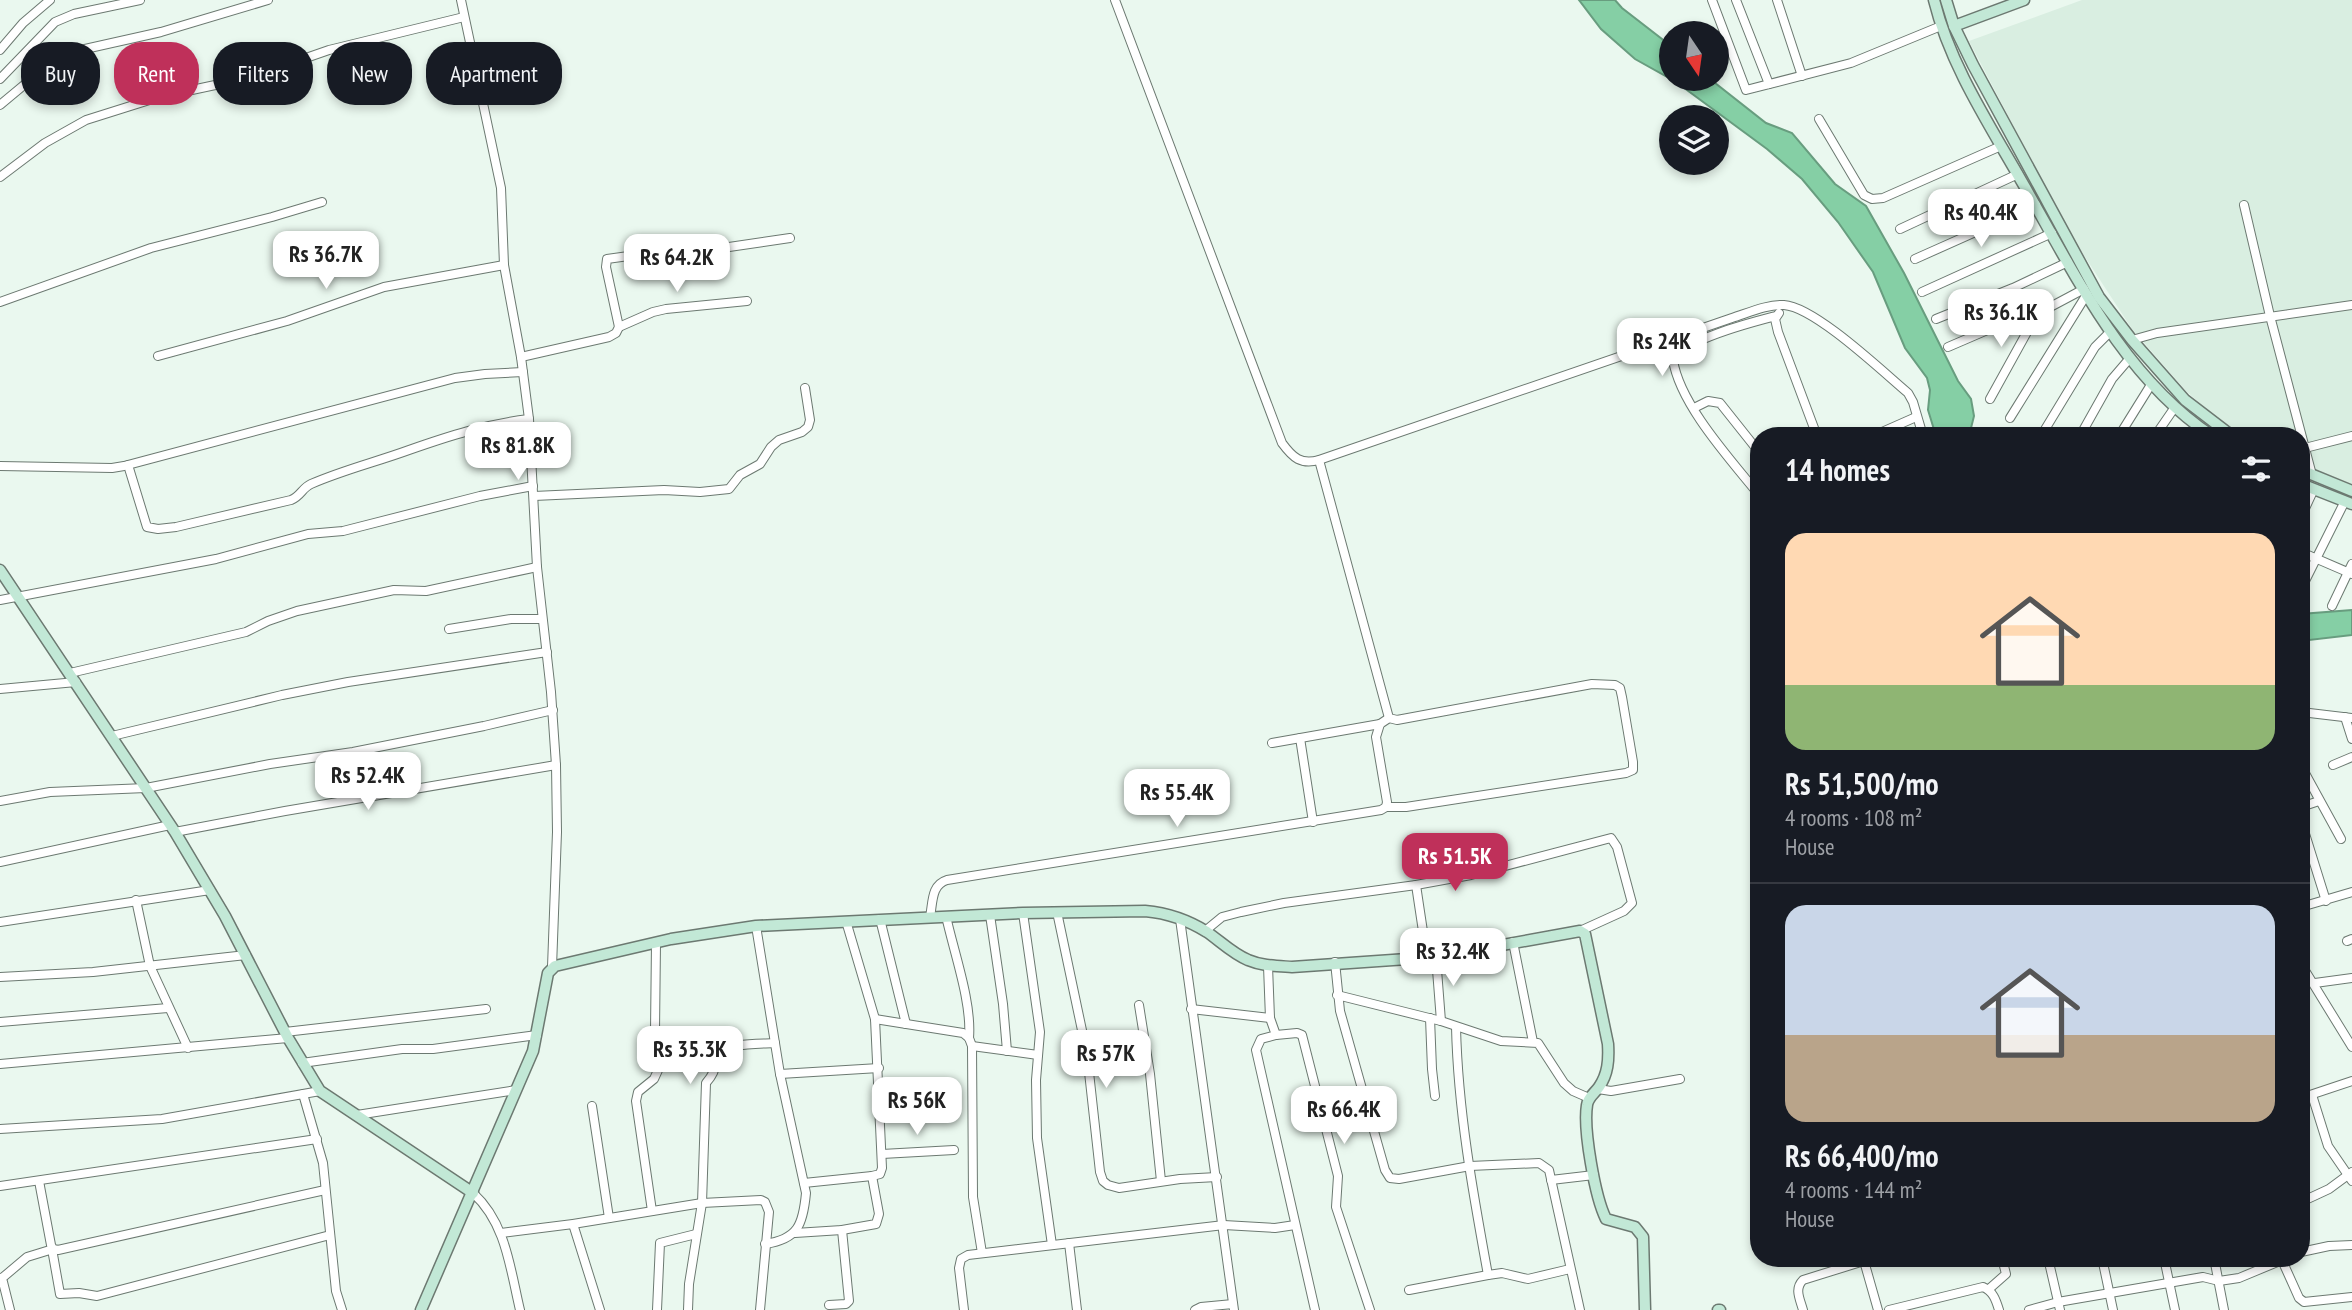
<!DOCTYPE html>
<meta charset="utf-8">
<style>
body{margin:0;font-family:"PT Sans Narrow",sans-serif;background:#242831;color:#f1f3f6;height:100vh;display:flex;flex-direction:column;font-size:26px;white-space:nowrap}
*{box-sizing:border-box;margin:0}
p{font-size:23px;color:#9ea1a6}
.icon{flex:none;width:38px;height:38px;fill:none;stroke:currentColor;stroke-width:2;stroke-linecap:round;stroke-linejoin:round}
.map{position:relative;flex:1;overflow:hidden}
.details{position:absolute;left:1750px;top:427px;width:560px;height:840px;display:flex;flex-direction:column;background:#171b24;border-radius:28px;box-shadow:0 4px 10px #0003}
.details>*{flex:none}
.hud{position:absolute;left:21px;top:42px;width:665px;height:63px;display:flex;gap:14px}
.needle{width:46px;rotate:167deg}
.controls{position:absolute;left:1659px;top:21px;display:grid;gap:14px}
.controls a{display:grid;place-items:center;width:70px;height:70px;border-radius:50%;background:#171b24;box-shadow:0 4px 10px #0003;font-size:35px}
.price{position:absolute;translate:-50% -60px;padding:0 16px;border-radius:14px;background:#fff;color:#222;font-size:23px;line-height:46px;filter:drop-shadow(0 2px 4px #0008)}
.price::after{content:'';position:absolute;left:50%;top:42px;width:21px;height:16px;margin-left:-10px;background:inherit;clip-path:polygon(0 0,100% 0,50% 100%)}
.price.on{background:#bf305a;color:#fff}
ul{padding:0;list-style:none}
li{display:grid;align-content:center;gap:14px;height:371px;padding:0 35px}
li+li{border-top:2px solid #363941}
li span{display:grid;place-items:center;height:217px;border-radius:21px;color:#555}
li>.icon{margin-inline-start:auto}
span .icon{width:126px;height:126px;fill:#fffc;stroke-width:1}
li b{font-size:30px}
h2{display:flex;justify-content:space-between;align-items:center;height:84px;padding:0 35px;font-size:30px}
.chip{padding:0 24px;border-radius:28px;background:#171b24;box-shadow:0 4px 10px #0003;font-size:24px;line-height:63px}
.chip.on{background:#bf305a;color:#fff}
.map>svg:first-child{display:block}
.built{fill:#d9eee1}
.water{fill:#85cfa5;stroke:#689d7f;stroke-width:2}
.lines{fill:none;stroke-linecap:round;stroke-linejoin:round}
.street-casing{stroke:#6c7971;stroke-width:10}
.secondary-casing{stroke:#6c7971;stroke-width:13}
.street{stroke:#fff;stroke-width:8}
.secondary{stroke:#c2e8d6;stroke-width:10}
</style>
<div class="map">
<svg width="2352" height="1310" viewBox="0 0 2352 1310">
<rect width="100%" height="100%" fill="#eaf8ef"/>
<!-- built -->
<path class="built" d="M2082,0H2352V486L2301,465V436H2244L2219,420L2186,391L2132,329L2070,234L1969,41Z"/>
<!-- water -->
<g class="water">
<path d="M1579,0H1615L1622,8L1671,46V79L1635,59L1601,29Z"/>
<path d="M1672,79H1710L1766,123L1792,133L1835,184L1866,206L1904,273L1958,381L1971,399L1974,416L1969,436H1936L1928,410L1930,390L1927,378L1905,348L1873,272L1838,222L1802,179L1767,149Z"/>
<path d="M2352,610V635L2301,641V614Z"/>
</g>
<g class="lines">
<!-- street casing -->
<g class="street-casing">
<g id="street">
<path d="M461,0L501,188L504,265L521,357L529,419L537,567L551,692L556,765L557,832L552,967"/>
<path d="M1115,0L1282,443C1293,458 1301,465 1319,460L1732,318C1748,313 1768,304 1784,305C1815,307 1883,372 1908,393L1913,402L1923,436"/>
<path d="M1712,0L1746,90L1851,63L1941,26"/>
<path d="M1736,0L1769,84"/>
<path d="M1777,0L1802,76"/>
<path d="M0,50L23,23L50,0"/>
<path d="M0,79L55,22L74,14L140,0"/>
<path d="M0,105L30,80L85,49L161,32L268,0"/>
<path d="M1819,119L1864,195L1872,199L1883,198L2001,146"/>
<path d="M0,177L45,143L86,120L159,97L248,78L329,50L464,17"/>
<path d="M2244,205L2270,316L2312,475"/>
<path d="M1900,229L2018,174"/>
<path d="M1915,259L2036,205"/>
<path d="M1922,292L2052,233"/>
<path d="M0,302L151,248L272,217L322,202"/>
<path d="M1779,313L1775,319L1778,332L1817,436"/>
<path d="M1936,319L2013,288L2068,262"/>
<path d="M619,327L653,312L666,309L747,301"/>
<path d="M2132,340L2157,333L2352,305"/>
<path d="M1948,347L2006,322L2037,314L2084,289"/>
<path d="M158,356L287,321L384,287L504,265"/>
<path d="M521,357L609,337L616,333L619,327L606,267L607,259L650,253L729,247L790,238"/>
<path d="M1990,399L2037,314"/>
<path d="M1694,408L1708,401L1720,403L1759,452"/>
<path d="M2010,418L2087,294"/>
<path d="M1873,436L1916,417"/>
<path d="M2041,436L2095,347L2111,331"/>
<path d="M2080,436L2112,379L2130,358"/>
<path d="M2119,436L2152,383"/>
<path d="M2155,436L2175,407"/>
<path d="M2305,448L2352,436"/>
<path d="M1319,460L1389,718L1397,720L1592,684L1615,685L1620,688L1622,697L1633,762V770L1626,773L1406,807H1386"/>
<path d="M128,465L147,527L158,529L176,527L291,500C301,496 302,488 311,484C343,470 376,462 409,450C449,436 486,424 529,419"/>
<path d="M0,466L112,468L124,466L455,378L485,374L523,372"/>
<path d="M1759,495C1731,460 1680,405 1673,360C1685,339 1753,322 1776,316"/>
<path d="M534,496L664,490L700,492L729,489L740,475L760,464L771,447L779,440L802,432L808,427L810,420L805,388"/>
<path d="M2301,517L2314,489"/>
<path d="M2301,552L2352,574"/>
<path d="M2301,589L2345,501"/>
<path d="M0,600L216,559L308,534L343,531L480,496L533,486"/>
<path d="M2332,606L2352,564"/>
<path d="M449,629L511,619H542"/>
<path d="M70,673L246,632L268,621L297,611L394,590L426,591L537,567"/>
<path d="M0,689L76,682"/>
<path d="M2301,712L2352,718"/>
<path d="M2345,717L2352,739"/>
<path d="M112,736L282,695L348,682L547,652"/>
<path d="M1300,738L1313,822"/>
<path d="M1272,743L1380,724"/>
<path d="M2333,765L2352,757"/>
<path d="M2301,766L2341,839"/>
<path d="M0,801L50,792L146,788L270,764L353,752L484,726L553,710"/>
<path d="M2301,807L2319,801"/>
<path d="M2301,821L2326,901"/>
<path d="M175,832L285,811L556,765"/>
<path d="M0,862L170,825"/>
<path d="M1416,885L1427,958"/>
<path d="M136,900L150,966L188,1048"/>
<path d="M2301,907L2352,892"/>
<path d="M1057,912L1087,1054L1100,1172L1103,1181L1108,1185L1119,1188L1180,1179L1217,1177"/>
<path d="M1023,913L1040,1032L1036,1080L1037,1138L1052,1245"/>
<path d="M990,915L1003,1004L1007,1051"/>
<path d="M946,916C954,953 972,1002 969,1038"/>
<path d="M930,917C933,902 931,885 947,880L1381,810L1386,807L1387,802L1376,737L1380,724L1389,718"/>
<path d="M880,919L906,1024"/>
<path d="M1180,919L1234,1310"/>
<path d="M0,922L210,890"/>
<path d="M756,926L780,1074L806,1193C803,1225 798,1239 765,1244"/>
<path d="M1205,931L1222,917L1241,912L1284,903L1416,885L1471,875L1611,838L1617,847L1632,903L1624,911L1580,931"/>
<path d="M2347,941L2352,939"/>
<path d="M1513,942L1533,1042"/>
<path d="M1436,957L1441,1021"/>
<path d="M1335,962L1340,1011L1385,1170L1390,1178L1399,1179L1470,1166L1539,1163L1549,1170L1580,1310"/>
<path d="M2301,964L2352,1047"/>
<path d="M1268,966L1270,1018L1276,1035L1261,1039L1256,1050L1315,1310"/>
<path d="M0,977L93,972L246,955"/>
<path d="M2315,983L2352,978"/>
<path d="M1337,995L1441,1021L1501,1041L1538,1043L1564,1083L1573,1091L1589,1098"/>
<path d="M1139,1005L1150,1074L1161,1181"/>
<path d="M1191,1009L1270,1018"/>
<path d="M1430,1018L1432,1069L1435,1096"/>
<path d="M875,1019L963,1033L969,1038L972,1046L973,1197L982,1253"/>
<path d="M0,1022L168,1008"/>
<path d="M1456,1027C1458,1111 1473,1193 1488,1275"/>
<path d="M285,1032L486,1009"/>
<path d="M1276,1035L1297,1033L1302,1035L1338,1176L1336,1207L1370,1310"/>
<path d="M972,1046L1038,1055"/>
<path d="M302,1063L402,1049H433L537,1035"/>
<path d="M0,1064L288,1038"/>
<path d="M780,1074L879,1068"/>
<path d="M1598,1089L1611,1091L1680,1079"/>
<path d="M303,1094L323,1163L336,1291L342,1310"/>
<path d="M2312,1095L2328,1146L2352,1181"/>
<path d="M2301,1098L2352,1081"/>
<path d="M592,1106L609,1218"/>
<path d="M357,1115L516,1090"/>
<path d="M0,1129L162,1119L320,1091"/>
<path d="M882,1154L954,1150"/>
<path d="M1551,1180L1594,1175"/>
<path d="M39,1181L51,1245L53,1249L58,1250L325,1190"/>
<path d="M804,1183L872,1176L880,1174L882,1168L875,1019L846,921"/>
<path d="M0,1186L317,1139"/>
<path d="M473,1193C506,1223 510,1268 520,1310"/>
<path d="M2301,1202L2329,1189L2352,1172"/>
<path d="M652,1211L636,1101L638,1092L654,1079L659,1068L655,1031L656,943"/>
<path d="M573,1224L600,1310"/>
<path d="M501,1233L573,1224L702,1203L761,1200L765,1202L769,1212L760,1310"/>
<path d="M795,1233L842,1230L876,1224L879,1214L872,1176"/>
<path d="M1069,1243L1077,1310"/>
<path d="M52,1249L60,1294L79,1293L97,1296L330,1235"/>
<path d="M2301,1252L2329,1246L2352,1245"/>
<path d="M2048,1258L2060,1310"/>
<path d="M2102,1258L2113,1310"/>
<path d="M2164,1258L2175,1310"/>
<path d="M2214,1258L2224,1310"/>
<path d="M2281,1258L2299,1298L2304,1302L2352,1297"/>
<path d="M0,1278L3,1282L10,1310"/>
<path d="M1,1279L27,1257L53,1249"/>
<path d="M1989,1289L2006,1274L2002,1258"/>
<path d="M1409,1290L1488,1275L1502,1273L1528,1279L1570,1269"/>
<path d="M829,1305L846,1304L849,1301L842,1230"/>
<path d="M657,1310L660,1243L696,1234"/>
<path d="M688,1310L689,1284L702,1203L706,1083C719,1068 712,1065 720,1053C726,1043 762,1044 775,1043"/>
<path d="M964,1310L959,1268L961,1259L968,1255L1224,1225L1275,1228L1295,1225"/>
<path d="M1195,1310L1201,1307L1233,1304"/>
<path d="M1803,1310C1800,1299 1794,1289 1803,1280L1864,1261L1878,1310"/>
<path d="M1889,1310L1983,1287C1993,1291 1996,1300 1999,1310"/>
<path d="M2029,1310L2058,1302L2203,1277L2219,1281L2239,1278L2287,1258"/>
</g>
</g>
<!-- secondary casing -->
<g class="secondary-casing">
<g id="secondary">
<path d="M1934,0C1950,65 1989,124 2022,182C2074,272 2122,376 2212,436"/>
<path d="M1946,0L1954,26L1973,65L2099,297L2132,340L2185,400L2232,436"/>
<path d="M1954,26L2024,0"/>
<path d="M2301,470L2352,491"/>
<path d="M2301,484L2352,504"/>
<path d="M0,570L175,832L225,916L288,1038L320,1091L473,1193"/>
<path d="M421,1310L533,1051L548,973L555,966L671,939L756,926L1023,913L1145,911C1167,913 1188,920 1207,932C1220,941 1233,954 1248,960C1262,966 1277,966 1292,967L1436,957L1580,931L1585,934L1608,1044C1609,1060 1608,1074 1599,1087C1595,1093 1588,1097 1587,1105C1583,1129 1595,1197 1606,1219L1635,1227L1643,1237L1645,1310"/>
<path d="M1718,1310H1720"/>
</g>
</g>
<!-- street -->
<use href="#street" class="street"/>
<!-- secondary -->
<use href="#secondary" class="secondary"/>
</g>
</svg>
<div class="controls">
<a><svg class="needle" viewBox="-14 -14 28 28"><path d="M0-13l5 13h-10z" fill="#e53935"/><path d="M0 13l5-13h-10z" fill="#9ea1a6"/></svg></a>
<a><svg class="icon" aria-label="layers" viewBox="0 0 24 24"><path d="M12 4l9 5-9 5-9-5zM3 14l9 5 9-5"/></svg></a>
</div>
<b class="price" style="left:1981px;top:249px">Rs 40.4K</b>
<b class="price" style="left:326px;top:291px">Rs 36.7K</b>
<b class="price" style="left:677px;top:294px">Rs 64.2K</b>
<b class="price" style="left:2001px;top:349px">Rs 36.1K</b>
<b class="price" style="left:1662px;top:378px">Rs 24K</b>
<b class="price" style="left:518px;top:482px">Rs 81.8K</b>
<b class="price" style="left:368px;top:812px">Rs 52.4K</b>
<b class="price" style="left:1177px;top:829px">Rs 55.4K</b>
<b class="price on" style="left:1455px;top:893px">Rs 51.5K</b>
<b class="price" style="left:1453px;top:988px">Rs 32.4K</b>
<b class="price" style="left:690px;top:1086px">Rs 35.3K</b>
<b class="price" style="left:1106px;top:1090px">Rs 57K</b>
<b class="price" style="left:917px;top:1137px">Rs 56K</b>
<b class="price" style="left:1344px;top:1146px">Rs 66.4K</b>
<div class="hud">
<a class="chip">Buy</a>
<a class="chip on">Rent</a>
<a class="chip">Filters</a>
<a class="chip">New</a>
<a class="chip">Apartment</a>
</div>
<section class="details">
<h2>14 homes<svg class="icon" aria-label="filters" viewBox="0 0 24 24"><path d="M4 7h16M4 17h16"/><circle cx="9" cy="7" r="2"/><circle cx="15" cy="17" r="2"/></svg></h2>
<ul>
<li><span style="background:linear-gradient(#ffd9b3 70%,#8fb573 0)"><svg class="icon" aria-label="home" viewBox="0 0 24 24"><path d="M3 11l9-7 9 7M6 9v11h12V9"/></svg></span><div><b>Rs 51,500/mo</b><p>4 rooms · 108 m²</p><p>House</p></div></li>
<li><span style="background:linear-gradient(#c9d6e8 60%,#b9a48a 0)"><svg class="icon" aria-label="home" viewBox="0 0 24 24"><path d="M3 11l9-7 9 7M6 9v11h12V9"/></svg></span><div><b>Rs 66,400/mo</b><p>4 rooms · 144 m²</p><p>House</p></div></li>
</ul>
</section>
</div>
